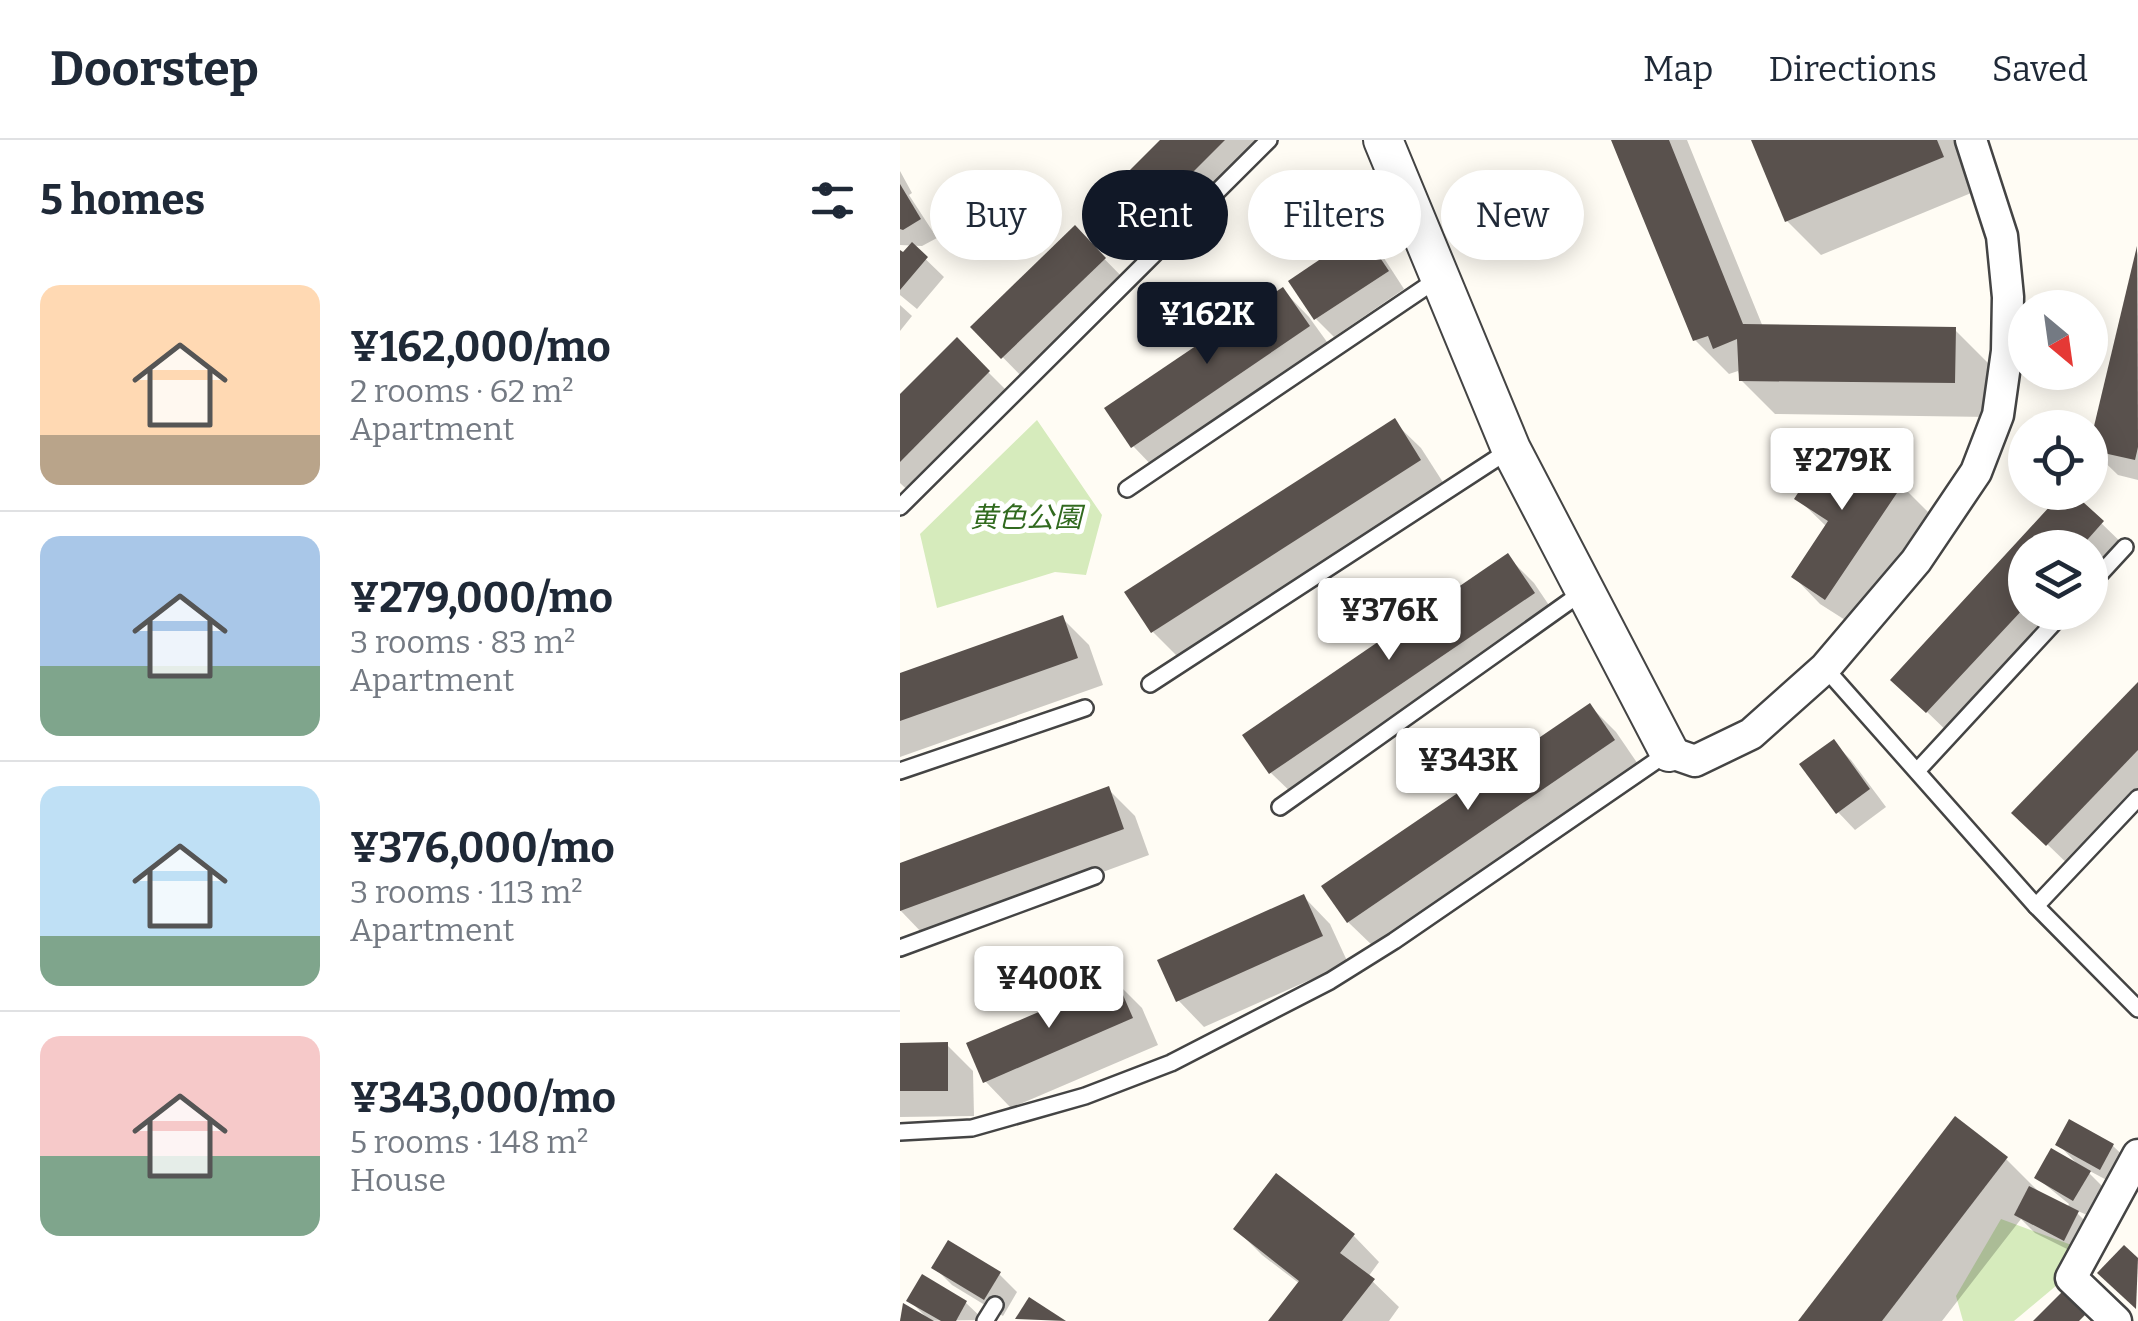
<!DOCTYPE html>
<meta charset="utf-8">
<style>
body{margin:0;font-family:Bitter,"Noto Sans JP",serif;background:#f6f6f7;color:#1f2937;height:100vh;display:flex;flex-direction:column;font-size:38px;white-space:nowrap}
*{box-sizing:border-box;margin:0}
p{font-size:32px;color:#747a83}
.icon{flex:none;width:55px;height:55px;fill:none;stroke:currentColor;stroke-width:2;stroke-linecap:round;stroke-linejoin:round}
.map{position:relative;flex:1;overflow:hidden}
.side{display:flex;flex-direction:column;background:#fff;width:900px}
.side>*{flex:none}
.banner{position:absolute;left:30px;top:30px;width:950px;height:90px;display:flex;gap:20px}
.needle{width:65px;rotate:151deg}
.controls{position:absolute;left:1108px;top:150px;display:grid;gap:20px}
.controls a{display:grid;place-items:center;width:100px;height:100px;border-radius:50%;background:#fff;box-shadow:0 5px 25px #0003;font-size:50px}
.price{position:absolute;translate:-50% -85px;padding:0 22px;border-radius:10px;background:#fff;color:#222;font-size:32px;line-height:65px;filter:drop-shadow(0 2px 5px #0008)}
.price::after{content:'';position:absolute;left:50%;top:60px;width:30px;height:22px;margin-left:-15px;background:inherit;clip-path:polygon(0 0,100% 0,50% 100%)}
.price.current{background:#111827;color:#fff}
ul{padding:0;list-style:none}
li{display:flex;align-items:center;gap:30px;height:250px;padding:0 40px}
li+li{border-top:2px solid #e0e1e3}
li span{display:grid;place-items:center;flex:none;width:280px;height:200px;border-radius:20px;color:#555}
li>.icon{margin-inline-start:auto}
span .icon{width:120px;height:120px;fill:#fffc;stroke-width:1}
li b{font-size:42px}
h2{display:flex;justify-content:space-between;align-items:center;height:120px;padding:0 40px;font-size:42px}
.tag{padding:0 35px;border-radius:45px;background:#fff;box-shadow:0 5px 25px #0003;font-size:35px;line-height:90px}
.tag.current{background:#111827;color:#fff}
header{display:flex;align-items:center;gap:60px;box-sizing:border-box;height:140px;padding:0 50px;background:#fff;border-bottom:2px solid #e0e1e3}
header strong{font-size:48px}
nav{display:flex;gap:55px;margin-inline-start:auto;font-size:35px}
main{display:flex;flex:1;min-height:0}
.map>svg:first-child{display:block}
.green{fill:#d6ebbc}
.shadow{fill:#0003}
.building{fill:#59514d}
.lines{fill:none;stroke-linecap:round;stroke-linejoin:round}
.service-casing{stroke:#444;stroke-width:20}
.minor-casing{stroke:#444;stroke-width:35}
.tertiary-casing{stroke:#444;stroke-width:42}
.service{stroke:#fff;stroke-width:15}
.minor{stroke:#fff;stroke-width:30}
.tertiary{stroke:#fff;stroke-width:38}
.labels{text-anchor:middle;stroke-width:10;stroke-linejoin:round;paint-order:stroke}
.park-label{font-size:28px;font-style:italic;fill:#316a1f;stroke:#fff}
</style>
<header>
<strong>Doorstep</strong>
<nav><a>Map</a><a>Directions</a><a>Saved</a></nav>
</header>
<main>
<section class="side">
<h2>5 homes<svg class="icon" aria-label="filters" viewBox="0 0 24 24"><path d="M4 7h16M4 17h16"/><circle cx="9" cy="7" r="2"/><circle cx="15" cy="17" r="2"/></svg></h2>
<ul>
<li><span style="background:linear-gradient(#ffd9b3 75%,#b9a48a 0)"><svg class="icon" aria-label="home" viewBox="0 0 24 24"><path d="M3 11l9-7 9 7M6 9v11h12V9"/></svg></span><div><b>¥162,000/mo</b><p>2 rooms · 62 m²</p><p>Apartment</p></div></li>
<li><span style="background:linear-gradient(#a9c7e8 65%,#7fa58c 0)"><svg class="icon" aria-label="home" viewBox="0 0 24 24"><path d="M3 11l9-7 9 7M6 9v11h12V9"/></svg></span><div><b>¥279,000/mo</b><p>3 rooms · 83 m²</p><p>Apartment</p></div></li>
<li><span style="background:linear-gradient(#bfe0f5 75%,#7fa58c 0)"><svg class="icon" aria-label="home" viewBox="0 0 24 24"><path d="M3 11l9-7 9 7M6 9v11h12V9"/></svg></span><div><b>¥376,000/mo</b><p>3 rooms · 113 m²</p><p>Apartment</p></div></li>
<li><span style="background:linear-gradient(#f6c9c9 60%,#7fa58c 0)"><svg class="icon" aria-label="home" viewBox="0 0 24 24"><path d="M3 11l9-7 9 7M6 9v11h12V9"/></svg></span><div><b>¥343,000/mo</b><p>5 rooms · 148 m²</p><p>House</p></div></li>
</ul>
</section>
<div class="map">
<svg width="1238" height="1181" viewBox="0 0 1238 1181">
<rect width="100%" height="100%" fill="#fffcf4"/>
<!-- green -->
<g class="green">
<path d="M137,280L202,375L186,435L155,432L37,468L20,394Z"/>
<path d="M1101,1079L1177,1107L1157,1145L1114,1181H1063L1056,1156Z"/>
</g>
<!-- shadow -->
<g class="shadow">
<path d="M263,0H378L277,100L220,44Z"/>
<path d="M714,0H787L863,187L1055,190L1089,224V277L875,274L841,240L838,231L829,234L795,200Z"/>
<path d="M854,0H1055L1076,51L921,115L887,81Z"/>
<path d="M0,31L12,53L9,55L37,98L22,106L0,105Z"/>
<path d="M175,89L231,146L129,244L73,187Z"/>
<path d="M462,95L480,112L504,149L434,197L416,179Z"/>
<path d="M12,106L44,137L17,169L0,155V113L5,118Z"/>
<path d="M1238,111V340L1218,335L1191,309Z"/>
<path d="M383,150L409,177L435,213L259,333L233,306Z"/>
<path d="M0,165L12,176L0,191Z"/>
<path d="M57,201L115,259L16,358L0,343V258Z"/>
<path d="M494,282L521,308L546,347L279,518L253,492Z"/>
<path d="M1002,346L1028,372L953,485L920,464L894,437L927,387L897,358Z"/>
<path d="M1169,352L1229,410L1190,451V408H1125V472H1170L1054,598L993,539Z"/>
<path d="M607,416L634,443L659,480L398,659L371,633L346,595Z"/>
<path d="M162,478L189,505L203,545L0,617V535Z"/>
<path d="M1238,546V664L1174,730L1115,673Z"/>
<path d="M690,566L716,592L740,627L475,808L448,782Z"/>
<path d="M933,602L951,620L986,667L955,690L938,672Z"/>
<path d="M208,649L235,676L249,715L26,797L0,770V725Z"/>
<path d="M404,757L430,784L448,823L304,887L278,860Z"/>
<path d="M216,842L242,868L258,905L111,968L85,941Z"/>
<path d="M0,905H47L73,931L74,976L0,977Z"/>
<path d="M1158,1004L1213,1006L1231,1023L1218,1046L1184,1028L1207,1051L1192,1077L1173,1069L1195,1091L1183,1117L1135,1093L1121,1079L1042,1181H901L1106,1019L1140,1053L1167,1068L1169,1064L1137,1038L1179,1026Z"/>
<path d="M336,1089L453,1095L479,1122L468,1137L499,1167L489,1181H372L400,1144L362,1115Z"/>
<path d="M34,1127L99,1134L117,1152L103,1176L52,1145Z"/>
<path d="M9,1160L66,1163L84,1180L0,1181L4,1166L26,1177Z"/>
</g>
<!-- building -->
<g class="building">
<path d="M260,0H325L249,76L216,44Z"/>
<path d="M711,0H769L843,184L1056,187L1055,243L839,241L837,199L813,209L808,196L793,201Z"/>
<path d="M851,0H1037L1044,17L885,82Z"/>
<path d="M0,44L21,79L3,90L0,89Z"/>
<path d="M175,85L206,118L101,219L70,187Z"/>
<path d="M462,91L489,131L414,180L388,141Z"/>
<path d="M12,102L28,117L0,150V110L3,112Z"/>
<path d="M1237,106L1238,307L1235,320L1190,310V303Z"/>
<path d="M383,147L410,186L231,308L204,268Z"/>
<path d="M57,197L90,231L0,322V254Z"/>
<path d="M495,278L521,320L251,493L224,452Z"/>
<path d="M934,298L1003,344L925,460L891,437L928,381L894,359Z"/>
<path d="M1163,352H1172L1204,381L1180,408H1125V467L1026,573L990,540Z"/>
<path d="M608,413L635,453L369,634L342,595Z"/>
<path d="M163,475L178,518L0,581V533Z"/>
<path d="M1238,542V610L1146,706L1111,673Z"/>
<path d="M690,563L715,600L447,783L421,746Z"/>
<path d="M934,599L970,649L936,674L899,624Z"/>
<path d="M209,646L224,689L0,771V723Z"/>
<path d="M404,754L423,796L276,862L257,820Z"/>
<path d="M216,839L233,878L83,943L66,903Z"/>
<path d="M48,902V951H0V903Z"/>
<path d="M1055,976L1108,1017L982,1181H898Z"/>
<path d="M1169,979L1214,1004L1200,1030L1155,1005Z"/>
<path d="M1151,1008L1191,1031L1173,1061L1134,1038Z"/>
<path d="M376,1033L455,1094L440,1113L475,1139L442,1181H368L399,1141L333,1089Z"/>
<path d="M1129,1046L1179,1071L1164,1101L1114,1075Z"/>
<path d="M48,1100L101,1132L84,1160L31,1128Z"/>
<path d="M1224,1105L1238,1118L1236,1169L1197,1133Z"/>
<path d="M22,1134L67,1161L56,1181H41L6,1161Z"/>
<path d="M1163,1151L1186,1174L1179,1181H1133Z"/>
<path d="M129,1157L166,1181L115,1179Z"/>
<path d="M3,1163L34,1181H0Z"/>
</g>
<g class="lines">
<!-- service casing -->
<g class="service-casing">
<g id="service">
<path d="M227,349L539,138"/>
<path d="M0,367L369,0"/>
<path d="M1190,445L1225,407"/>
<path d="M925,528L1136,766L1238,869"/>
<path d="M250,544L611,309"/>
<path d="M0,631L185,568"/>
<path d="M1017,631L1164,472"/>
<path d="M380,667L684,451"/>
<path d="M1136,766L1238,658"/>
<path d="M0,808L195,736"/>
<path d="M0,992L72,988L185,956L271,923L430,841L494,801L769,612"/>
<path d="M85,1181L95,1165"/>
</g>
</g>
<!-- minor casing -->
<g class="minor-casing">
<g id="minor">
<path d="M769,612L795,621L851,594L925,528L1016,421L1076,332L1098,275L1107,211L1108,157L1102,96L1071,0"/>
<path d="M1216,1181L1171,1138L1238,1015"/>
</g>
</g>
<!-- tertiary casing -->
<g class="tertiary-casing">
<path id="tertiary" d="M483,0L611,309L769,612"/>
</g>
<!-- service -->
<use href="#service" class="service"/>
<!-- minor -->
<use href="#minor" class="minor"/>
<!-- tertiary -->
<use href="#tertiary" class="tertiary"/>
</g>
<g class="labels">
<!-- park labels -->
<g class="park-label">
<text x="126" y="387">黄色公園</text>
</g>
</g>
</svg>
<div class="controls">
<a><svg class="needle" viewBox="-14 -14 28 28"><path d="M0-13l5 13h-10z" fill="#e53935"/><path d="M0 13l5-13h-10z" fill="#747a83"/></svg></a>
<a><svg class="icon" aria-label="locate" viewBox="0 0 24 24"><circle cx="12" cy="12" r="6"/><path d="M12 2v4M12 18v4M2 12h4M18 12h4"/></svg></a>
<a><svg class="icon" aria-label="layers" viewBox="0 0 24 24"><path d="M12 4l9 5-9 5-9-5zM3 14l9 5 9-5"/></svg></a>
</div>
<b class="price current" style="left:307px;top:227px">¥162K</b>
<b class="price" style="left:942px;top:373px">¥279K</b>
<b class="price" style="left:489px;top:523px">¥376K</b>
<b class="price" style="left:568px;top:673px">¥343K</b>
<b class="price" style="left:149px;top:891px">¥400K</b>
<div class="banner">
<a class="tag">Buy</a>
<a class="tag current">Rent</a>
<a class="tag">Filters</a>
<a class="tag">New</a>
</div>
</div>
</main>
